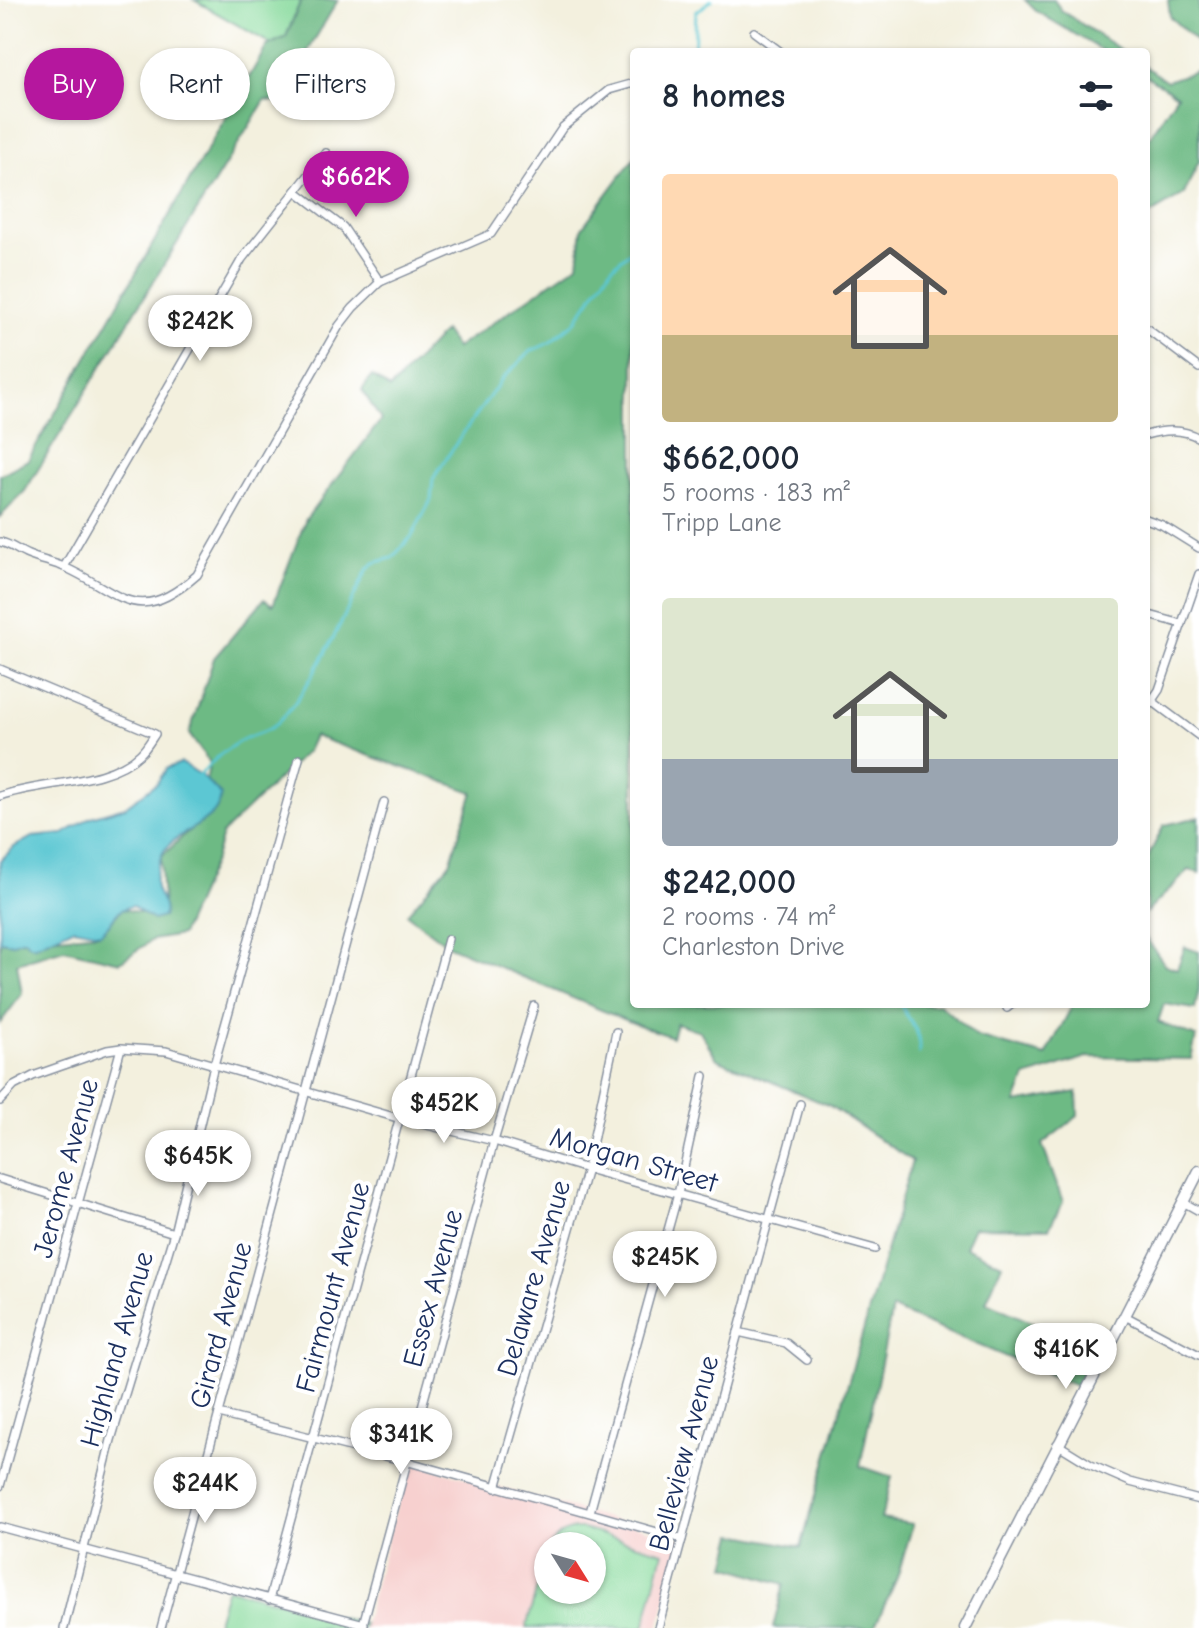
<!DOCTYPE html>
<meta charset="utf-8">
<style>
body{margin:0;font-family:"Comic Neue",sans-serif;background:#f6f6f7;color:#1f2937;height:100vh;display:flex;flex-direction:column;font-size:30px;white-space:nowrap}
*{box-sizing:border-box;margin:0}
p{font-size:26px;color:#747a83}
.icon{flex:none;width:44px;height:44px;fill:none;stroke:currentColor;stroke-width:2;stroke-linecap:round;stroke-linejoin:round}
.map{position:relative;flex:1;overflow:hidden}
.side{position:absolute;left:630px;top:48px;width:520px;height:960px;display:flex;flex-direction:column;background:#fff;border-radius:8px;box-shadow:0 2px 6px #0004}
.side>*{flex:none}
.banner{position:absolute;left:24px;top:48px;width:486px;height:72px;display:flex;gap:16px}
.needle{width:52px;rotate:127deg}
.buttons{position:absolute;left:534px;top:1532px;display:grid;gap:16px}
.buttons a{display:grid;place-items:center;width:72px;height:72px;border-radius:50%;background:#fff;box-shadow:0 2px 6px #0004;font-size:40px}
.price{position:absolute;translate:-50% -68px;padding:0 18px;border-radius:28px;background:#fff;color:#222;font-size:26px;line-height:52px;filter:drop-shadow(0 2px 4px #0008)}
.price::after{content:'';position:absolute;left:50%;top:48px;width:24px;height:18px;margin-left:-12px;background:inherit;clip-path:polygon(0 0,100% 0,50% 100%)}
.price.current{background:#b5179e;color:#fff}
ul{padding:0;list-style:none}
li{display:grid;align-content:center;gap:16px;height:424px;padding:0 32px}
li span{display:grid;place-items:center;height:248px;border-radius:8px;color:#555}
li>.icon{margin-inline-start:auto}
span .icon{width:144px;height:144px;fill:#fffc;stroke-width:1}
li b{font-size:34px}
h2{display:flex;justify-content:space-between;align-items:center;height:96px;padding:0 32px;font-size:34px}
.pill{padding:0 28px;border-radius:36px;background:#fff;box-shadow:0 2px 6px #0004;font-size:28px;line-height:72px}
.pill.current{background:#b5179e;color:#fff}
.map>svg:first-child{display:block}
.built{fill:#f7d0cf;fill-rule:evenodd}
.green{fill:#87da9c;stroke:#51847d;stroke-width:2}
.forest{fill:#6dba84;stroke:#447471;stroke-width:2}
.water{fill:#5bc7d3;stroke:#3b7b98;stroke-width:2}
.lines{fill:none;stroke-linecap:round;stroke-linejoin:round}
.stream{stroke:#5bc7d3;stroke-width:3}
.street-casing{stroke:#87909e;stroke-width:10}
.secondary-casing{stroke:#87909e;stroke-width:13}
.street{stroke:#fff;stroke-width:7}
.secondary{stroke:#fff;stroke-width:10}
.labels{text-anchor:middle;stroke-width:8;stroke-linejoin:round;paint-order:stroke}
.street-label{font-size:28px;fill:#1b2f5e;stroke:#fff}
</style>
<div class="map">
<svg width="1199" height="1628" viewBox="0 0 1199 1628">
<rect width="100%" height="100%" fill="#fff"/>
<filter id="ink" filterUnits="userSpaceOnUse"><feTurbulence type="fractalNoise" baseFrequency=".0125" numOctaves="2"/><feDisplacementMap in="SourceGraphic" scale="16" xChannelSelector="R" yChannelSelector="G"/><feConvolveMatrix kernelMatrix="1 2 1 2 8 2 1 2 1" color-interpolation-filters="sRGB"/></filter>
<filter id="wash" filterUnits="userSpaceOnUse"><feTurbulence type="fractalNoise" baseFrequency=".006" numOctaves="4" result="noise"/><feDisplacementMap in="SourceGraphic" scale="32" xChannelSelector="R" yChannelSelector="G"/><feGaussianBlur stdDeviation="1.8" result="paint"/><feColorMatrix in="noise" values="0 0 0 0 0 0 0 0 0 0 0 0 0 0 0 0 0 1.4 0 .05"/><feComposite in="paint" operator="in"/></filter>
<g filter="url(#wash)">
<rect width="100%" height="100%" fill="#f3f0de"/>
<!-- built -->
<path class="built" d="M409,1462L682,1539L658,1628H363ZM548,1546H592V1590H548Z"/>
<!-- green -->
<g class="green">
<path d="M194,0H301L286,37L271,44Z"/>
<path d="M574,1529H583L663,1552L644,1628H526L548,1548V1590H592V1546H549L562,1533Z"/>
<path d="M227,1588L364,1624L362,1628H215Z"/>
</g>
<!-- forest -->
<g class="forest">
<path d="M301,0H338L278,102L265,100L25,491L0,517V475L28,460L267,46L286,37Z"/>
<path d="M1025,0H1054L1062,11L1124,52H1105L1036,11Z"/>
<path d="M1168,0H1199V44L1170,17Z"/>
<path d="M1146,67L1167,81L1199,70V161L1184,194L1146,217V143L1177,95L1146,76Z"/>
<path d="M634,158V1004H939L977,1037L1046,1056L1073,1004H1146V938L1165,965L1177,969L1185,947L1199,952V988L1195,1009L1164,1004L1158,1022L1196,1037L1191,1059L1087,1057L1026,1077L1016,1103L1077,1092L1078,1116L1042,1144L1063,1202L1049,1228L974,1227L965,1247L1002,1264L986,1302L1094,1350L1076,1386L892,1309L860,1466L892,1477L881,1519L913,1524L897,1578L875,1626L872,1628H773L784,1584L726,1566L734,1534L801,1547L912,1161L830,1106L717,1059L700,1031L676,1023L672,1037L625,1020L449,946L407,914L450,863L473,792L314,736L307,751L222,834L215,859L181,935L152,940L120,962L64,949L17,963L22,994L0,1023V940L4,942L100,933L122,909L163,917L161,857L195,825L210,763L189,734L214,658L264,599L273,605L306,519L381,420L362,390L372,376L390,389L444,331L456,348L578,264L582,228Z"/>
<path d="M1199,817V873L1189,870L1146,913V861L1164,825Z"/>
</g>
<!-- water -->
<path class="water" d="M181,763L201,775L221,795C220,823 178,829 164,851C159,859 154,878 156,888C159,899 168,906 163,917L153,920L132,906C110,911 115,924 100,933L73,928L36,945H30L24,939L13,943L0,941V861L14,847L32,837L63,834L91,817L125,807L157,783L167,768Z"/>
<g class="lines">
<!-- stream -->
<g class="stream">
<path d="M694,52L696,12L712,0"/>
<path d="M199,776C211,762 225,749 242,740C253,734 266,733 275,725C309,695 346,612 367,570L374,563L392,558L412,536L431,500L433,479L457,442L502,379L531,351L549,343L575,322L612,267L634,248"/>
<path d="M900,1004C908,1019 924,1035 919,1053"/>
</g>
</g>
</g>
<g filter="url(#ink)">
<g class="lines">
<!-- street casing -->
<g class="street-casing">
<g id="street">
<path d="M754,32L781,52"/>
<path d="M296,191L343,227L380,282"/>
<path d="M1146,328L1199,368"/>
<path d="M1146,435C1164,430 1182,428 1199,438"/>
<path d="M1146,519L1162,525L1199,548"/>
<path d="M0,542C11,544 18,551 28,555C40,560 52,562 64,567C121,592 136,629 197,575L339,326L353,308L380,282L491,234L563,127L609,90L634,83"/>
<path d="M64,567L242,259L326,153"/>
<path d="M1146,614L1182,624"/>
<path d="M0,669L155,734C151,740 146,749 140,754C108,785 42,781 0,796"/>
<path d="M1152,701L1199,736"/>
<path d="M1146,709L1159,690L1199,574"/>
<path d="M1007,1008L1012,1004"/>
<path d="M0,1101L14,1086L33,1076L107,1050L121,1048L166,1051L401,1119L494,1141L587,1169L875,1249"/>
<path d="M0,1179L174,1233"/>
<path d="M1183,1202L1199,1211"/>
<path d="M1125,1316L1199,1355"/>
<path d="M738,1332L786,1343L807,1360"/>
<path d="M219,1414L409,1462L682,1539"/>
<path d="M1057,1444L1091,1465L1130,1482L1199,1500"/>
<path d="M0,1486L121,1048"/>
<path d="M496,1488L587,1169L616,1032"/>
<path d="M590,1512L678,1194L704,1076"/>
<path d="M0,1527L364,1624"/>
<path d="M269,1600L448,939"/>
<path d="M64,1628L111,1440L174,1233L214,1065L299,759"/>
<path d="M161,1628L384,802"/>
<path d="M362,1628L494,1141L534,1006"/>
<path d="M658,1628L800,1104"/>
</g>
</g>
<!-- secondary casing -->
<g class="secondary-casing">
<path id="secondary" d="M965,1628L1199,1171"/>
</g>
<!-- street -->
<use href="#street" class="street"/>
<!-- secondary -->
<use href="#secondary" class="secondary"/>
</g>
</g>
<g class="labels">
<!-- street labels -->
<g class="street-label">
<text transform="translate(634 1159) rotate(16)" y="10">Morgan Street</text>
<text transform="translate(65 1168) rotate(-75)" y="10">Jerome Avenue</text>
<text transform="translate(533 1278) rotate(-74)" y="10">Delaware Avenue</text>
<text transform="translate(332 1287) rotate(-75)" y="10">Fairmount Avenue</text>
<text transform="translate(432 1288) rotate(-75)" y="10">Essex Avenue</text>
<text transform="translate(220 1325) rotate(-75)" y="10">Girard Avenue</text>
<text transform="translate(116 1349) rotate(-74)" y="10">Highland Avenue</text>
<text transform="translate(683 1453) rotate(-75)" y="10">Belleview Avenue</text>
</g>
</g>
</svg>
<div class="buttons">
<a><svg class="needle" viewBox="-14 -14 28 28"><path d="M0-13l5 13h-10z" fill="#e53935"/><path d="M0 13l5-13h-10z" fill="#747a83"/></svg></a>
</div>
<b class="price current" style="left:356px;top:219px">$662K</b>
<b class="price" style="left:200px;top:363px">$242K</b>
<b class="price" style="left:444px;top:1145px">$452K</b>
<b class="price" style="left:198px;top:1198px">$645K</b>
<b class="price" style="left:665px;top:1299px">$245K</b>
<b class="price" style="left:1066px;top:1391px">$416K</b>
<b class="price" style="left:401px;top:1476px">$341K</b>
<b class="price" style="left:205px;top:1525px">$244K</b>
<div class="banner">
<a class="pill current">Buy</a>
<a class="pill">Rent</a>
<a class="pill">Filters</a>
</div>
<section class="side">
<h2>8 homes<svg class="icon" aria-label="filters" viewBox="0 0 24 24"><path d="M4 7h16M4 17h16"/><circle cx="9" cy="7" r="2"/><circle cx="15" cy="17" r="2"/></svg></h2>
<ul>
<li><span style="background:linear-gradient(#ffd9b3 65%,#c2b280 0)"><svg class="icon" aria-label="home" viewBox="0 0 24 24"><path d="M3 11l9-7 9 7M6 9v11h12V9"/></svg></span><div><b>$662,000</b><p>5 rooms · 183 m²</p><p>Tripp Lane</p></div></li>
<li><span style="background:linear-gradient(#dfe7d0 65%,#9aa5b1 0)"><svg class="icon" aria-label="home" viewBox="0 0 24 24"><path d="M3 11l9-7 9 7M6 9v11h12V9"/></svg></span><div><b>$242,000</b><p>2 rooms · 74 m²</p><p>Charleston Drive</p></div></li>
</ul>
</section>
</div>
